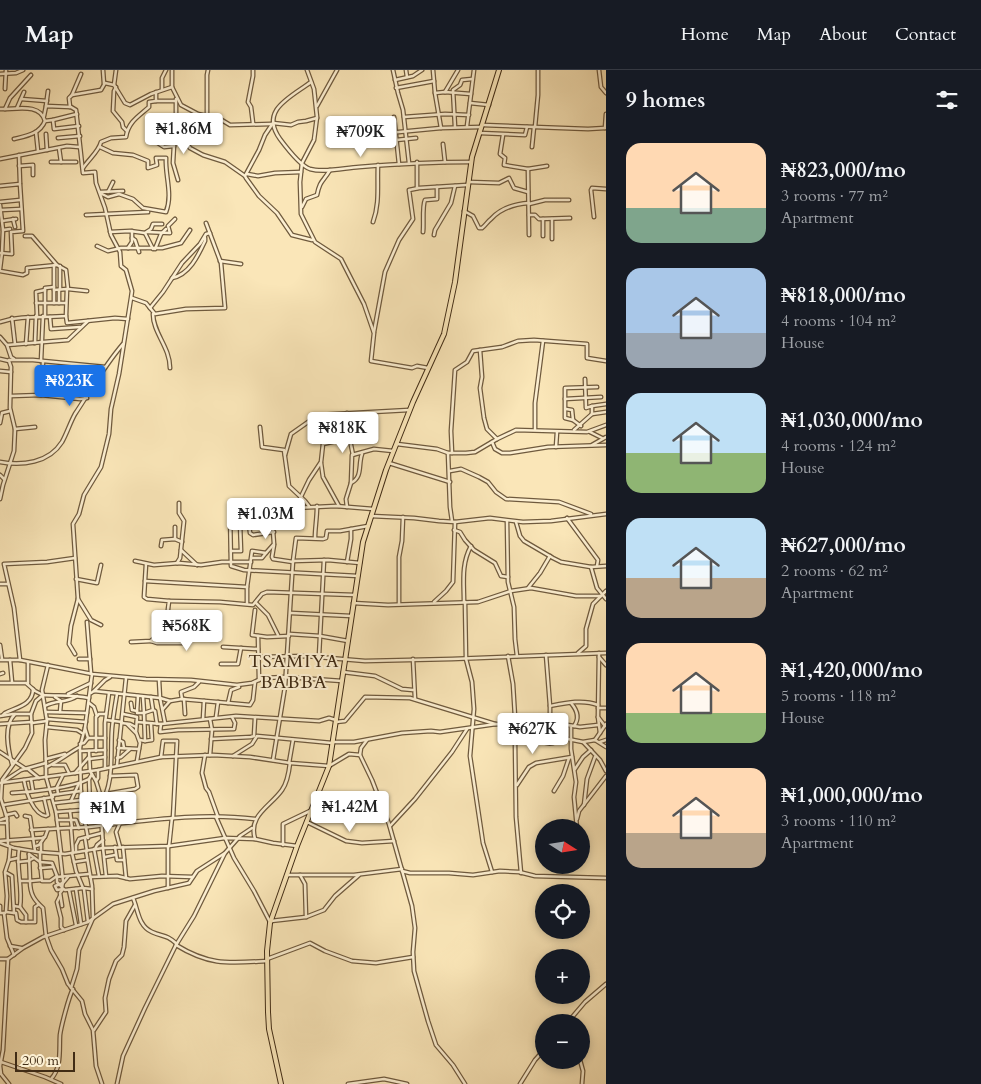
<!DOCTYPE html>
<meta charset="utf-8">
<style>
body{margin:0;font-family:Cardo,serif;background:#20242c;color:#f1f3f6;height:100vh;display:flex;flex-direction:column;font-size:19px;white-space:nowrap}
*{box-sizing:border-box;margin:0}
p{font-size:16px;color:#9ea1a6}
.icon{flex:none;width:28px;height:28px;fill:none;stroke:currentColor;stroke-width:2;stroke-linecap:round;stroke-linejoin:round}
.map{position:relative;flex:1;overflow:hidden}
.drawer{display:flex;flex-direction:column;background:#171b24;width:375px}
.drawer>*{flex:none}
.needle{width:32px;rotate:102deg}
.controls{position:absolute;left:535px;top:749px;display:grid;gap:10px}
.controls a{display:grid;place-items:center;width:55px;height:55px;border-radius:50%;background:#171b24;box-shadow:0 2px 8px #0003;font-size:25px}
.scale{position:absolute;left:15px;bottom:12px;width:60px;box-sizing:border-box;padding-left:5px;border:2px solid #412c15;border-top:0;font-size:14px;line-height:18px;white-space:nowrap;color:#412c15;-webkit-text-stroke:4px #fcefd1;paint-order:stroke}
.price{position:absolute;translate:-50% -42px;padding:0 11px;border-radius:5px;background:#fff;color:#222;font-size:16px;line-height:32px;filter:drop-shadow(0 1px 2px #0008)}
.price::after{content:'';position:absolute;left:50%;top:30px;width:15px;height:11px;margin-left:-8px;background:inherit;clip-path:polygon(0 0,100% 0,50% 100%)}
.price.on{background:#1a73e8;color:#fff}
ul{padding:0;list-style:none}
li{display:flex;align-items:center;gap:15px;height:125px;padding:0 20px}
li span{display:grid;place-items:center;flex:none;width:140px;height:100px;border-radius:15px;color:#555}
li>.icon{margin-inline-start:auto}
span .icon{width:60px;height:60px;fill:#fffc;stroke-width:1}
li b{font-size:21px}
h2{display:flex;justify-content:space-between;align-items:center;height:60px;padding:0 20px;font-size:21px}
header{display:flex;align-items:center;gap:30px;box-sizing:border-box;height:70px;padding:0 25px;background:#171b24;border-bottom:1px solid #363941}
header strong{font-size:24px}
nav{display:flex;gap:28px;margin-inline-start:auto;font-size:18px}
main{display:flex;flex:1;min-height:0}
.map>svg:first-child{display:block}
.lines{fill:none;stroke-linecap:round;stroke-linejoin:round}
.minor-casing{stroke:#6f5a3e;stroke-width:5}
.major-casing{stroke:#412c15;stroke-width:6}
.minor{stroke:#fcefd1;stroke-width:2.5}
.major{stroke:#fae6b8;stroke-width:4}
.labels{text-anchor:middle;stroke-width:4;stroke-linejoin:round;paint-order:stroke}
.quarter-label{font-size:18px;letter-spacing:1px;fill:#412c15;stroke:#fcefd1}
</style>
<header>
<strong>Map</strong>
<nav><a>Home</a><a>Map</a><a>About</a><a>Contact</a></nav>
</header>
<main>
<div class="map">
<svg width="606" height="1014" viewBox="0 0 606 1014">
<rect width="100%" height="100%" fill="#fae6b8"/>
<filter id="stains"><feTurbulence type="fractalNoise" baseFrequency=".004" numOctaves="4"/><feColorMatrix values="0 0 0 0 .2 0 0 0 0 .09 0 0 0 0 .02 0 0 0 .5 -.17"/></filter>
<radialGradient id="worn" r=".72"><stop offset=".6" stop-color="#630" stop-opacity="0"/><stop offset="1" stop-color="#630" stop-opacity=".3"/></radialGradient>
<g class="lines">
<!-- minor casing -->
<g class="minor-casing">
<g id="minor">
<path d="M103,0L104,14"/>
<path d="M172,0V17L181,35L198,44L220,49L230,55L271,54"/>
<path d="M253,0V6L248,32L251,37L253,53"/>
<path d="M307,0L314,19L317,47L314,70L302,93L300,112L301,144L315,172L341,189L364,234L374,263L371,291L412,298L417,296L428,298"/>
<path d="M393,0L398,23L403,40L409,93"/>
<path d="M406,0L407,7"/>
<path d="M433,0L435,23L441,58"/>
<path d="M599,0L601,17L606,23"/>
<path d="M0,4L16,3L23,0"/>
<path d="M395,10L413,6L422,0"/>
<path d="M311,12C291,27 259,40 280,69C286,77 301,96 310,99C324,103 344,98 359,97C397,94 433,92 471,92"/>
<path d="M114,15L116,0"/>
<path d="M116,17L114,21L113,41L122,52L123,57L127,61"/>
<path d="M396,18L434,11"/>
<path d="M5,19L6,0"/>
<path d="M162,19V8L166,0"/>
<path d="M445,22L458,0"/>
<path d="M435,23L445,22L471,24"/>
<path d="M72,25L81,4"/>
<path d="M21,29L47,31"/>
<path d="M176,29V55L190,78L203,85L225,92L245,106"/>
<path d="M156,31H176"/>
<path d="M470,33L489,35"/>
<path d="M46,36L48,21"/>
<path d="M317,36L337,0"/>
<path d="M70,37L69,28L72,25L101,20L105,13L114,15L125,33L130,35L151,24L172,17"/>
<path d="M17,38L24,22"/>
<path d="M0,39C14,40 40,32 45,51"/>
<path d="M5,39L10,28L31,5"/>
<path d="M77,44L53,50L54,59L79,56"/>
<path d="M207,45V5L208,0"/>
<path d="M44,46L46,36L71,37L76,40L83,103L95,102L96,113L105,138L111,165L120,182L121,196L126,200L132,221L131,228L119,304L111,339L109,364L101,397L84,425L79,444L73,454L78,529L71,556L69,574L75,584"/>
<path d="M394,47L399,94"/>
<path d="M404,47L445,44L469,45"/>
<path d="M148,48L150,55C160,57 164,66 174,64"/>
<path d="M273,53L265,65L259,80L245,106L246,108L259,126L277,143L292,165L312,170"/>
<path d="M273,53L291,55L298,52L306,51L317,48"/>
<path d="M483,55L588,59L605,58"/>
<path d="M467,56L474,0"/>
<path d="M175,57L173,93L178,110"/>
<path d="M455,57L453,20L460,15L462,10L472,9"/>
<path d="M535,57L538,25V0"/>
<path d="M605,58L606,44"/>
<path d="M36,62L38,81"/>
<path d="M480,63L525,65L527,57"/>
<path d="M46,64L47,80"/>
<path d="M378,64L441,58L481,57"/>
<path d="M503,65L500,84L505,88L504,95L528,99L547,96"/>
<path d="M58,68L80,66"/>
<path d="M150,68L164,77L174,76"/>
<path d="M14,69C26,66 40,64 45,51L53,50"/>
<path d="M396,70L416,68"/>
<path d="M443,74L445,92"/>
<path d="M100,77L113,83L133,85L148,91V98L157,95L156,88H166C165,106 173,124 166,142L143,138L133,129L119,124L108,127L102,124"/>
<path d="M532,77L534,57"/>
<path d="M59,78L61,92"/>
<path d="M19,85L20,113"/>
<path d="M0,89L67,76L79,77"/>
<path d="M51,92H76"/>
<path d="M19,96L33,95V105"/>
<path d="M83,98C89,89 99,81 101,72L111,68L126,67C128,52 139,46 149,37V32L156,31V22"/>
<path d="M528,99L529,165"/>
<path d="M247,104L258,106L275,103L301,102"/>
<path d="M469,112L499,113L509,108L514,118L528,122"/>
<path d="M0,116L20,114L23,161L11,162L12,184L0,183"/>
<path d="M417,118V92"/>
<path d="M100,122L123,121"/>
<path d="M108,122L113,112"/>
<path d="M0,132L20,130"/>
<path d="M529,134L545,130H569"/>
<path d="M0,135L3,160L10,159"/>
<path d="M302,137L306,129L317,125C320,110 323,112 330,100"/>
<path d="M1,140L21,139"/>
<path d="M464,141L473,146L479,158H482C486,155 487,152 491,149C501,138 514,134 529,133"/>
<path d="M86,145L148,142"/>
<path d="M529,145H535L539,149L570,148"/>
<path d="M594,147L591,120L592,118L606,119"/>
<path d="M13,149L15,157"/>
<path d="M543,149V166"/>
<path d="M2,151L16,149"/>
<path d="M373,152C380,133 377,115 378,95"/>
<path d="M110,162L130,161L145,163L151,159L153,154H162"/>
<path d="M147,162L170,163L168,156L175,149"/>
<path d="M423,162C424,154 422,136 425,130L437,129V117"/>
<path d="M145,163L153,179"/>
<path d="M434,165L435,160L451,133L455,116"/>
<path d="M25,166H32L57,195L66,200L68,219L87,221"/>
<path d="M132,168L135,170L139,182"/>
<path d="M552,169V149"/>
<path d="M97,176L108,181L121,178H162L181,173L190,160"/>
<path d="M128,178L132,172V161"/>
<path d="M155,179L161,164L166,159"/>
<path d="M220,191L241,194"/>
<path d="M0,199L2,183L3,160"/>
<path d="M0,201L23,205L27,203V198L57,195"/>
<path d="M172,208C189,205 198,186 205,171V168"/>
<path d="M60,219V196"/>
<path d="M59,220V233"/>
<path d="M132,228L146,233L155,244L186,239L225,238L221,193L206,153"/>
<path d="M36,233H66"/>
<path d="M54,233V195"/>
<path d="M150,238L163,222L182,193L200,174L206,164L210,163"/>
<path d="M153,244C153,263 170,277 170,298"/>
<path d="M37,246L36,222L45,220"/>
<path d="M45,246V218L54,217"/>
<path d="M66,246L67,253L115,248L128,249"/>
<path d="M50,247L51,259L80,257"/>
<path d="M12,248L15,274"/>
<path d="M0,252C22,245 43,248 66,246L67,219L54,220"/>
<path d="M374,262L385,202L399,170L413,149L409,120L419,118L467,115"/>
<path d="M0,267L7,275L11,287L14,289"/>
<path d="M35,273L36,246"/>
<path d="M26,274L28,247"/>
<path d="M7,275L68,270L88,251"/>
<path d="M480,280L482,307L480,318L484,348L487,359L497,369"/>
<path d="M0,289L9,291L11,297L10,338L15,359L14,381L3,415L0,429"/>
<path d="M9,290H33L105,297"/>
<path d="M41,291L43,246"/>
<path d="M0,301L11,302"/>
<path d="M585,309L586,338L592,336V344"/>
<path d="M41,325L43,292"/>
<path d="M11,326L41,325L80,329L87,328"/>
<path d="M565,329L601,327"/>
<path d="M592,336L606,334"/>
<path d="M566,339L572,340L573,350"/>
<path d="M347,343L350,370L353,385"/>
<path d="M0,353L2,343L10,341"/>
<path d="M581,356L573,350L565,348V318L597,317"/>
<path d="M260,357L262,377L284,380L289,416L305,431L309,436"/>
<path d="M15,359L35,357"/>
<path d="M535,359V333L543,271"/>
<path d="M574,360L592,344L606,342"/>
<path d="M590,362L602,368"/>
<path d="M492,372L495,379L502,383H510L548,377L606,375"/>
<path d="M397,374L437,379L448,383H466L475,382L497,369L516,360L587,362L606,355"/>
<path d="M592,375L606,367"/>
<path d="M556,377L557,362"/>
<path d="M448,383L450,437L452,451"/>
<path d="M452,383L451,361L455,300L467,292L473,281L502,277L518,271L534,270L587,274V288L606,291"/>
<path d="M285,385L291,364L318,345L409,340"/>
<path d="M0,392C22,396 49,393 62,372C67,363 70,353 75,344C91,320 104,296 123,274"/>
<path d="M321,393L323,407L339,436"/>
<path d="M389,393L450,412"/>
<path d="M450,401L461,399L479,407L488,412L496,422L506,429L559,432L591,444"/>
<path d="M0,405L4,409"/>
<path d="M351,413C363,407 358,395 362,384"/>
<path d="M296,437L309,410L321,392L323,374L336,371L350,370"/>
<path d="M347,437L346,429L351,413L352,385L374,379L393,381"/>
<path d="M250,441L273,440"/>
<path d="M230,442L231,496L244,500L358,506"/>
<path d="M371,446L414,448L439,451L455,452L490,448L523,452L551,451L606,444"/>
<path d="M567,448L598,490L597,496"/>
<path d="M507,451L508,512L514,537L515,569L517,586"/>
<path d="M231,452L240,453"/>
<path d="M516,452L520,466L524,471L553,488L561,492L591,497L606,496"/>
<path d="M175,457V468"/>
<path d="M454,460L460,462L465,470L474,480L495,493L501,506L508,507"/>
<path d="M315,468C315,458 317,448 317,436"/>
<path d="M274,475L272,487L273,489L293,492"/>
<path d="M161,476L162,470L175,469L182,472"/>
<path d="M181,480L197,495"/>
<path d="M231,481H241L240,453H249L250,463L253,465L274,462"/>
<path d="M252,488H262L266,483"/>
<path d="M135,491L154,495L179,493L201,495L222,492H251"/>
<path d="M293,491L328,490L360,493"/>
<path d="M347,492L351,469V459"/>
<path d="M177,493L180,488L184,451L179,443V433"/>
<path d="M591,497L597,518L606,529"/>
<path d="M76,509L97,513L101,495"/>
<path d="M145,511L247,517L252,481L266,483L274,474L272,447L274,439L336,436L373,439"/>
<path d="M0,514H8"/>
<path d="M528,518L540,503L550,486"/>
<path d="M78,529L91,550L101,555"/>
<path d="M169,531L220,532L253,535L262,524L267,522L355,525"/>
<path d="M434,532L446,521L453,512L455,452"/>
<path d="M464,532C464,513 461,494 471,476"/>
<path d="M465,532L466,589L472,612L474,639L470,686L483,773L492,802"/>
<path d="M247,533V517"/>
<path d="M256,533L268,545L278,565"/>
<path d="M353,533L388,535L478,532L511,521L531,518L576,526H601"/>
<path d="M399,534V487L402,471L403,447"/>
<path d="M255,540L252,565L267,567L289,566"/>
<path d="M291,543L351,546"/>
<path d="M87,552L91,603"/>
<path d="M290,564L320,566L348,571"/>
<path d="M258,566L259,610"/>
<path d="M151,571L157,573H189L193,548"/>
<path d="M131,572L151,571L166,556L169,531L147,529L144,527L146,494"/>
<path d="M0,575L2,589"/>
<path d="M223,577L258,579"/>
<path d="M578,583L586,576V559L593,534L606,521"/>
<path d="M599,583L598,647L600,663"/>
<path d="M546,585L550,636V652"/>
<path d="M319,586L324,490"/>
<path d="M508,586L513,614L516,663L515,670L516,747L521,803"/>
<path d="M258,587L306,586L365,591L452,589L606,583"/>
<path d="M599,587L606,595"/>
<path d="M79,589H90"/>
<path d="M413,589L415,629"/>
<path d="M0,590H20L92,604L146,609L191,610L237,615L252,613L263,608L286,607L342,611"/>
<path d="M10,590L12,612"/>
<path d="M20,590L14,538L4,494L47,492L75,488"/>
<path d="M28,592V613"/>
<path d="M221,594H238L241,578"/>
<path d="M343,602L375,606L402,619L413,620"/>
<path d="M0,604L3,603"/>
<path d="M159,610L160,628L165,653"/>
<path d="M0,613H26L35,621L43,625"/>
<path d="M94,621L105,610L110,607"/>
<path d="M91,623L94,621L160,628L170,631L182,629L228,633L231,620L239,617"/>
<path d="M68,624L91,613"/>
<path d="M55,627L61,631L60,642"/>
<path d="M182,629L181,622L194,617L199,612"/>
<path d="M184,629L185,644"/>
<path d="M89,633L94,637L97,646"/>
<path d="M131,633L132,640L137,641"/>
<path d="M228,633L250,635L253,630L255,612"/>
<path d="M571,633C577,640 580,648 574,656"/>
<path d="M45,636C55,630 68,633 77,626"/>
<path d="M550,636C565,633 583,629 598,635"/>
<path d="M598,638H606"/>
<path d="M163,639L170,631"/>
<path d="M153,640L155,641L157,654"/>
<path d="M46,642L87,643"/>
<path d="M137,642L138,626"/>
<path d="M137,643H144L143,627"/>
<path d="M123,644L137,647L136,662L140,673L137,691"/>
<path d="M3,645L5,643C17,637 33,635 33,619"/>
<path d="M0,646L13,644H31L36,631L43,625C59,626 73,625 89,628"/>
<path d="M216,647L218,632"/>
<path d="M598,647L605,656"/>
<path d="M47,649L86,652"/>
<path d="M203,649L204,631"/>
<path d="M210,649L212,660L210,685"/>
<path d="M106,650L122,652"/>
<path d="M137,652L161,654L236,646L319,651L329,648L336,650"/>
<path d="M336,652L345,651L365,627L410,628L495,654"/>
<path d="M32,653L47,651"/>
<path d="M121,653L130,654L136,657"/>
<path d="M0,654L32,652"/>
<path d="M127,654L136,663"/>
<path d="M161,654L160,662L178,660L234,659L235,653L232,647"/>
<path d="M524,656C532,664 543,678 556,672C558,671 560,669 563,668L583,672L595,670L606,677"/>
<path d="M571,656V679L576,712L574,727L577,758"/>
<path d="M47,657L77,660L82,663"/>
<path d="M88,668H105"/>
<path d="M211,669L251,667L254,666L255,648"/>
<path d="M119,670L123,672L124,678"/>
<path d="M140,670L145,671L144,643L153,640L151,627"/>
<path d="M595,670L606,654"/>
<path d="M145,671L152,670L151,654"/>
<path d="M334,672H354L402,663L431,661L440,662L496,654L524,656L555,653L580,657L598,655"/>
<path d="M600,672L606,670"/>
<path d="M584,673L600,690L606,701"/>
<path d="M80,674L84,673L88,668L85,658"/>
<path d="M118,678L139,679"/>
<path d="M80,681L105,680"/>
<path d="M89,681L90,701L96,711"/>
<path d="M96,681V647L99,644H106"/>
<path d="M0,682L26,699"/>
<path d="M205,685L202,703L206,718L209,722L218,747"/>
<path d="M360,685L361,678L367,670"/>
<path d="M233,686L252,674L257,666L332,673"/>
<path d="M161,687L163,671H177L173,748"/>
<path d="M117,688L121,687L130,679"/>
<path d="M46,689L65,684"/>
<path d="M89,689L105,687"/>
<path d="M273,690L285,617L293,491L296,468L323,469L326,468L327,461H340L368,456"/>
<path d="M289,693L293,670"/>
<path d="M12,694C8,679 3,656 15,644"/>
<path d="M53,695H65L69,703"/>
<path d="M117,695L126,608"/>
<path d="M46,697L45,670L47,651L42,620L48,595"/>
<path d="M105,698V653L109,623"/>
<path d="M28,699L39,708"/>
<path d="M575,699L583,687L591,680"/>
<path d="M98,700V708L96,711L100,724L103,778"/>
<path d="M75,703L89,687"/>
<path d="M31,709L33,721"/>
<path d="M24,710C26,722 33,744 46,746L48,745L44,728"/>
<path d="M4,711L21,700L46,693"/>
<path d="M0,713L98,700L161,687L213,685L250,687L290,693L329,696L349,684L360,685L372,710L389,754L412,836L415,858L413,882L414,901L428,951L436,975L453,995L465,1014"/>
<path d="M517,715L529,697L536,693L572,687"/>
<path d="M554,721L563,706L569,688"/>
<path d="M12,723C32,722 72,718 89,709"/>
<path d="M58,724L57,717L63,705"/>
<path d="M106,724L135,719L138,717L136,705L110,706"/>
<path d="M107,724L113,754"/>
<path d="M52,725L81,721"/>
<path d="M318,725L349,727L377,723"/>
<path d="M71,731L79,713"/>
<path d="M55,733L81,730"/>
<path d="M3,735L53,727"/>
<path d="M584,735L587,709L595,687"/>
<path d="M90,736L89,709L92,704"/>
<path d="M70,741L72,758"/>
<path d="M56,742L83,740L90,736L100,735C115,714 110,683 112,659C113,647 115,636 117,624"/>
<path d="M6,745L15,743L17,746"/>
<path d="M25,746L30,747L35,781"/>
<path d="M216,747L234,788L254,821L270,852"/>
<path d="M577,749L579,741L606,706"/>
<path d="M0,750L7,748"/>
<path d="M57,750H76L79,758"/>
<path d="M307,752L346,771L362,773L394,771"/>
<path d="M0,753H7"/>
<path d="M390,756L415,729L452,682L467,659"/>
<path d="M71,758L73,783"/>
<path d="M31,760L48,759"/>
<path d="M85,768L87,781"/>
<path d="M88,768L81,730L80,677L85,658L92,604"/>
<path d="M255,769C248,745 270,737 282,720C287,713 289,702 290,693"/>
<path d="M0,771L42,768L45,767L48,759H50C63,758 76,758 89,757C144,751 200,742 255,749"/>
<path d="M0,773L14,778L38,782L65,784L103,778L169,776L225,768L255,769L273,773L297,776"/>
<path d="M41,773V782"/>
<path d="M8,775L7,748L1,729L2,710L25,678L32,663L31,644"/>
<path d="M283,775V754L310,741"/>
<path d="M36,776L39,775L44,768"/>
<path d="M168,776V818"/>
<path d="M169,776L172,748"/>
<path d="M115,777L117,790H124"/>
<path d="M120,777L116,762L120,753"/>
<path d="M123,777L126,808"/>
<path d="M103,778L106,806"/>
<path d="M94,779L99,806"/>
<path d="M95,779L97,775L103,770"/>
<path d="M40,782V792L52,793L57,806"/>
<path d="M76,782V775L79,769L102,763"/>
<path d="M61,783L56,742L46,707V697C55,694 70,682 80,677"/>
<path d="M72,783L76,801L83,818L92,819"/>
<path d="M29,784L40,792L42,811H50L57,806"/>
<path d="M29,784L30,811L41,810"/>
<path d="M60,784L63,811L62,818L65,820L83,818"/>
<path d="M105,787L115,785"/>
<path d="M9,790L18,788"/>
<path d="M18,792L28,791L34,788"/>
<path d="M74,792L87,790"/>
<path d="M40,798L53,797"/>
<path d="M402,801L410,803H449L473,805L500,801L519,802L535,806L606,808"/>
<path d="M5,802L12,806L14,843L6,842L7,826L5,802L9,790L10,777"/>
<path d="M287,805H354L402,799"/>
<path d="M300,805L305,814L306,847"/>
<path d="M90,807L117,806L130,809L162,806L193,807"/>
<path d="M20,811H30C30,824 34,830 43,838L46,866"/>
<path d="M62,817L57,812V807L89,804"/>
<path d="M63,819L57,820L55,816L63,813L68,807"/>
<path d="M76,819L81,854"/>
<path d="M84,819L88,852"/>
<path d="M69,820L76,855"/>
<path d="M60,826L57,832L61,848V857L64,860"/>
<path d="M133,828C138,839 138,856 152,862C163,867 166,864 177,874"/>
<path d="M0,836V843H5"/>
<path d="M14,836L20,837C23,818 16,798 19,779"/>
<path d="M62,836L60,823L63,819"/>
<path d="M20,837L26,845V852"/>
<path d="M4,843L7,868L14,885"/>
<path d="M14,843H16L17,850L21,852H35V837L38,835"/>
<path d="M271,851L306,847L324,840L335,826L359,805"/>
<path d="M46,866L51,880L62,899L68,914L82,931L85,944L93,960L96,996L102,1014"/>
<path d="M176,875C210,896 229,893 267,891"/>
<path d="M10,876L21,878"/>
<path d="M0,889H8"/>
<path d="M267,889L310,873L325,881L352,891L376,893L413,887"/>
<path d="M71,918L77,899L79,880L93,848L92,816L86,781"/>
<path d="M568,952L585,932L606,914"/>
<path d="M94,960L106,942L105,928L109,909L116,891L122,885L124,877L126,851L135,835"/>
<path d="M580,990L583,1001L582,1014"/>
<path d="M1,992L45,1007L61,1014"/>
<path d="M51,1009C62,997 59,980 60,965C61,957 69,926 73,919"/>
<path d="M9,1014L1,1004L0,996L3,980L8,889L23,878L43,867L88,852L113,834L154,821L189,813L197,801L225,783"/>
<path d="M117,1014L123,986L145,938L176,875L194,846L225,783L240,766L252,758"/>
<path d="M348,1014L384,1009L407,1014"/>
<path d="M520,1014L535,990L544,980"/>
</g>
</g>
<!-- major casing -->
<g class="major-casing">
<path id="major" d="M281,1014L269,959L268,942L267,881L270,853L297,776L329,696L363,472L386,400L413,332L444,264L455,212L472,87L499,0"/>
</g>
<!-- minor -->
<use href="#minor" class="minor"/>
<!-- major -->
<use href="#major" class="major"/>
</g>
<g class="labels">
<!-- quarter labels -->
<g class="quarter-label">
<text x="294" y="597">TSAMIYA<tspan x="294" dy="21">BABBA</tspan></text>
</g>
</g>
<rect width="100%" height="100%" filter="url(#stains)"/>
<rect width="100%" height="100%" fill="url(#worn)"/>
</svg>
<div class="controls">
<a><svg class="needle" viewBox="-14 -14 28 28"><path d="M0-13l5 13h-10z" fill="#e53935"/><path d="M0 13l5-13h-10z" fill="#9ea1a6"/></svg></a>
<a><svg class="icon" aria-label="locate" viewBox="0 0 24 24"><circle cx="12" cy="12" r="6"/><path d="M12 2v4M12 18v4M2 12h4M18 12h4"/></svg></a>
<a>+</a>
<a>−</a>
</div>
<div class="scale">200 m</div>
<b class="price" style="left:184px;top:85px">₦1.86M</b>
<b class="price" style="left:361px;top:88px">₦709K</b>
<b class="price on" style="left:70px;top:337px">₦823K</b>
<b class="price" style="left:343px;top:384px">₦818K</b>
<b class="price" style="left:266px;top:470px">₦1.03M</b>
<b class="price" style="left:187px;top:582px">₦568K</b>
<b class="price" style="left:533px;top:685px">₦627K</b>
<b class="price" style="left:350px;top:763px">₦1.42M</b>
<b class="price" style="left:108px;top:764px">₦1M</b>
</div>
<section class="drawer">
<h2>9 homes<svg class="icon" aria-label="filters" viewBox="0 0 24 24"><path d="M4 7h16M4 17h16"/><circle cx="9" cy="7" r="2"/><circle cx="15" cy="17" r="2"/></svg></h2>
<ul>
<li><span style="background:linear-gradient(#ffd9b3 65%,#7fa58c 0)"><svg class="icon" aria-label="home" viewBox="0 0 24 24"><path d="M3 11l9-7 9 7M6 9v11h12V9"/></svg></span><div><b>₦823,000/mo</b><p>3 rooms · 77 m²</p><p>Apartment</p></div></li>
<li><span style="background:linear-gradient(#a9c7e8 65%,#9aa5b1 0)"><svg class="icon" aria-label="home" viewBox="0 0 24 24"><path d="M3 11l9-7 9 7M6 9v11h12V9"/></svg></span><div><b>₦818,000/mo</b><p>4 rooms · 104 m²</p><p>House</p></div></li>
<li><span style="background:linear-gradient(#bfe0f5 60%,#8fb573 0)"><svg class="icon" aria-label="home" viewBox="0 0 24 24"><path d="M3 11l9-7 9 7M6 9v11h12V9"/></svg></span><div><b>₦1,030,000/mo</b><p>4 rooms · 124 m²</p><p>House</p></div></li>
<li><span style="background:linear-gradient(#bfe0f5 60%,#b9a48a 0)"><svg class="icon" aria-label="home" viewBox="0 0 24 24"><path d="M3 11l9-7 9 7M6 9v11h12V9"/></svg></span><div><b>₦627,000/mo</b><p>2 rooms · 62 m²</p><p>Apartment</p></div></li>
<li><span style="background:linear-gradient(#ffd9b3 70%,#8fb573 0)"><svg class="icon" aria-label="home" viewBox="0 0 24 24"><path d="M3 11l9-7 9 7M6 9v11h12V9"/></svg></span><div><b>₦1,420,000/mo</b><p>5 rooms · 118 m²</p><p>House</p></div></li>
<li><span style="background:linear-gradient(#ffd9b3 65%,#b9a48a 0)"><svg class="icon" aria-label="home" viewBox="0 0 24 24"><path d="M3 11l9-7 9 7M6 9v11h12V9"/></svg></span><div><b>₦1,000,000/mo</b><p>3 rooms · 110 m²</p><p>Apartment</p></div></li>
</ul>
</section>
</main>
